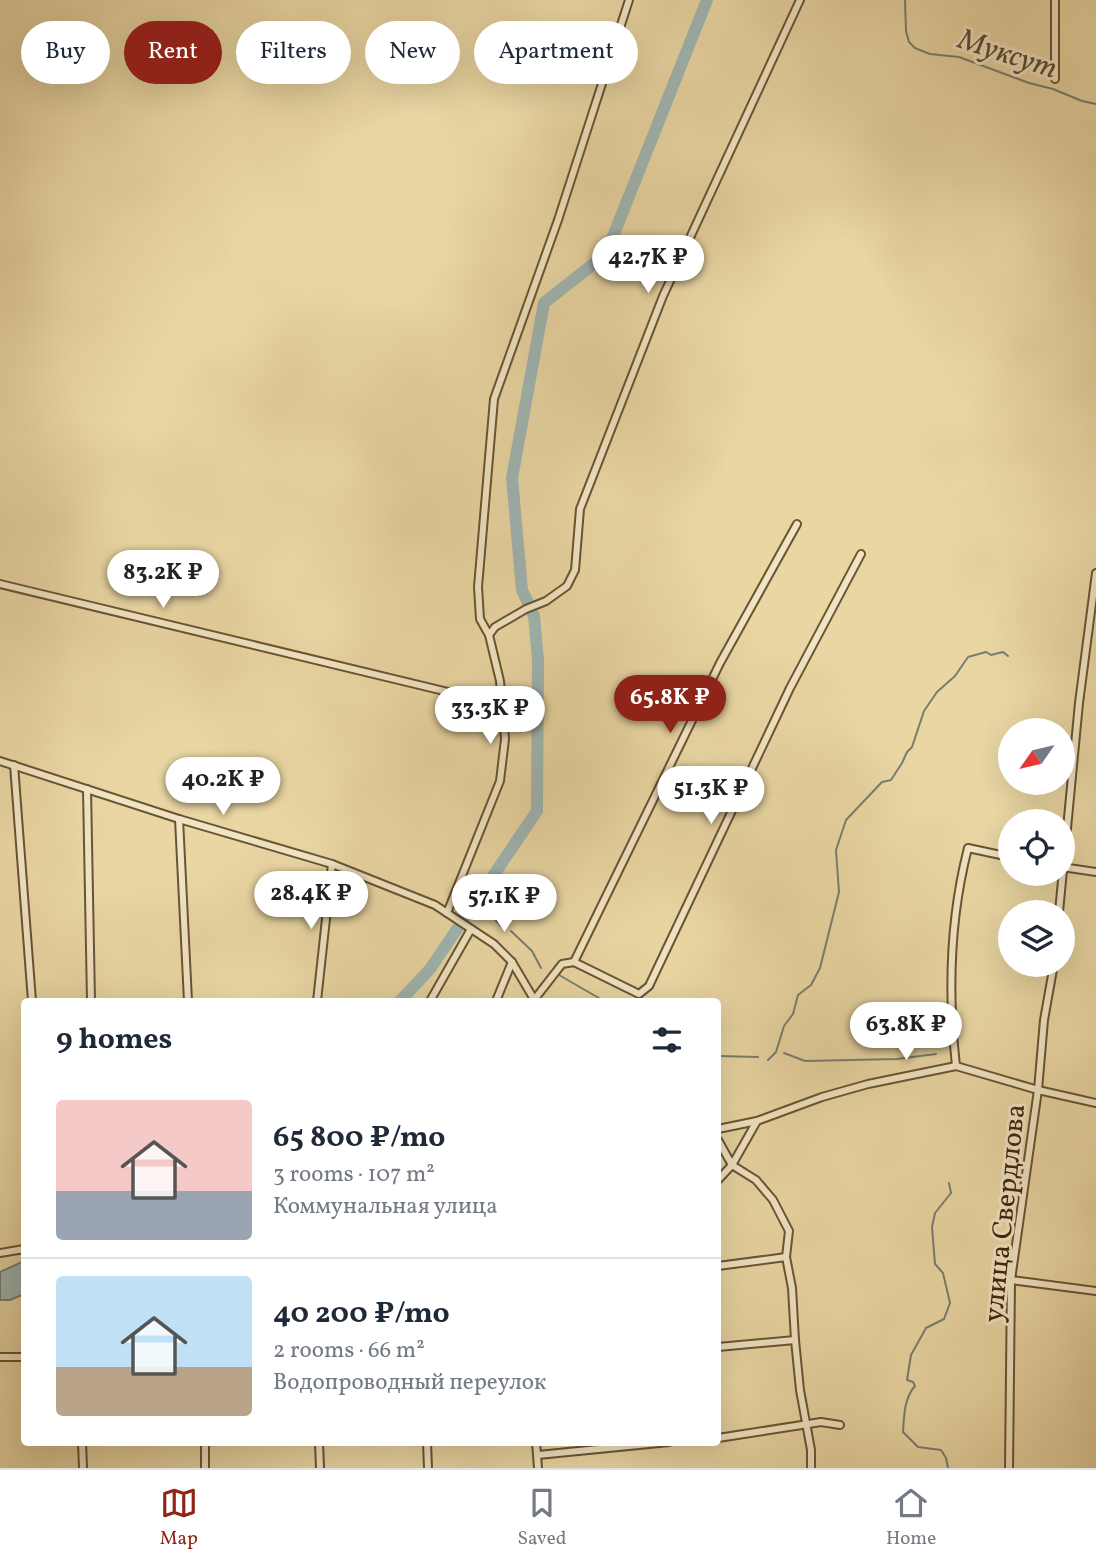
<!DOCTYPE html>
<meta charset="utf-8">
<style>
body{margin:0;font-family:Vollkorn,serif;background:#f2f2f3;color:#1f2937;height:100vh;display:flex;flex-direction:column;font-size:26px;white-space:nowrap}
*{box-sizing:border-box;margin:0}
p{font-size:23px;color:#747a83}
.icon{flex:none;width:38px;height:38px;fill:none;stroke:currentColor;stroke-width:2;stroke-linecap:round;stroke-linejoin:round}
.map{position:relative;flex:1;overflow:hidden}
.sheet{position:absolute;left:21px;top:998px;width:700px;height:448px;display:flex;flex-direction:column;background:#fff;border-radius:7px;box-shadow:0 7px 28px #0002}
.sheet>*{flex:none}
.top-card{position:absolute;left:21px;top:21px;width:700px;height:63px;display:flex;gap:14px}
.needle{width:46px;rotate:236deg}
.buttons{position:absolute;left:998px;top:718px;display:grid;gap:14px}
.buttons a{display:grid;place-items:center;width:77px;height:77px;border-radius:50%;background:#fff;box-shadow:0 7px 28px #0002;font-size:35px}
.price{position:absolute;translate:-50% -60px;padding:0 16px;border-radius:24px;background:#fff;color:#222;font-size:23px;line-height:46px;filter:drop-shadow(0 2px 4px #0008)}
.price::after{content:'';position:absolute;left:50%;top:42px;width:21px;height:16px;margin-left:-10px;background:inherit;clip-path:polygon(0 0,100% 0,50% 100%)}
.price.active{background:#8f2418;color:#fff}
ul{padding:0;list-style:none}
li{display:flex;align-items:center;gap:21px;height:175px;padding:0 35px}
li+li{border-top:2px solid #e0e1e3}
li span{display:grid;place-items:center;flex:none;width:196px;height:140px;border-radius:7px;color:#555}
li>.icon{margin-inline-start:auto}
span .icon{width:84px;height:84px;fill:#fffc;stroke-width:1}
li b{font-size:30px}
h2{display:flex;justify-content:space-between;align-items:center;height:84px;padding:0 35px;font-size:30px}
.chip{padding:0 24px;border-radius:32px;background:#fff;box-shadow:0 7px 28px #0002;font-size:24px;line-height:63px}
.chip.active{background:#8f2418;color:#fff}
.tab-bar{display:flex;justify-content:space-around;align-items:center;height:98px;border-top:2px solid #e0e1e3;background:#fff;font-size:19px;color:#747a83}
.tab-bar a{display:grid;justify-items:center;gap:4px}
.tab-bar .active{color:#8f2418}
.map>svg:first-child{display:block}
.water{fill:#9fb6b3;stroke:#787e71;stroke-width:2}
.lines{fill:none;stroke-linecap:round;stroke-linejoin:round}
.stream{stroke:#787e71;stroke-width:2}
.river{stroke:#9fb6b3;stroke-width:12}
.street-casing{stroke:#695433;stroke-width:10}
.street{stroke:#f1e4c3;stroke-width:6}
.labels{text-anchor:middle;stroke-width:6;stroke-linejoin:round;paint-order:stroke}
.street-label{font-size:28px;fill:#3e290e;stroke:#f1e4c3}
.water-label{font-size:30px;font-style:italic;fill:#564c37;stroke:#f1e4c3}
</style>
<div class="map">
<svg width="1096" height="1468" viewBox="0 0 1096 1468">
<rect width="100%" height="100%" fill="#e9d6a3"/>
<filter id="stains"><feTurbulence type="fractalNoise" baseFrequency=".00286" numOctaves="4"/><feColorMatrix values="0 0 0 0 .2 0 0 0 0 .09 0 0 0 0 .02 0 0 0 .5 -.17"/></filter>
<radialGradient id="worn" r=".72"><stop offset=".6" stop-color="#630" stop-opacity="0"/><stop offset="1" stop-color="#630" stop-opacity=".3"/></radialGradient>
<!-- water -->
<path class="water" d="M24,1261V1294L10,1300H0V1272Z"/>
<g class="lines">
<!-- stream -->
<g class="stream">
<path d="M905,0L906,31L909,42L915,48L930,54L959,57L1029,83L1053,89L1082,101L1096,104"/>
<path d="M479,901L501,926"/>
<path d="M511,931L532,951L541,968"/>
<path d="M559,975L604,1001"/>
<path d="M784,1053L805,1061L897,1059L936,1054"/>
<path d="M718,1056L758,1057"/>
<path d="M768,1060L776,1052L784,1026L793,1014L798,995L811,985L820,968L839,892L836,850L846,820L882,782L891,780L902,763L907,752L912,747L924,711L937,692L955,676L968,657L986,652L991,655L1003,652L1008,656"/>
<path d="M948,1468L946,1458L941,1450L918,1447L903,1432C904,1417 904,1398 915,1386L913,1382L907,1380L911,1355L926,1328L944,1319L950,1303L943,1273L935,1264L932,1227L935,1213L951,1193L949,1183"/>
</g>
<!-- river -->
<path class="river" d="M400,1001L430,969L537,811L538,660L534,616L522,590L512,478L544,303L606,254L707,0"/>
<!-- street casing -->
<g class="street-casing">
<g id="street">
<path d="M1055,79V0"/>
<path d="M0,584L502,705"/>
<path d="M489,635L480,619L478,587L494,399L558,220L629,0"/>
<path d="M0,761L179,819L332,864L435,905L494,944L512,962L535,1001"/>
<path d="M14,765L32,1001"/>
<path d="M87,789L91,1001"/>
<path d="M179,819L188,1001"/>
<path d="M1062,867L1096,872"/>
<path d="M1059,912L1079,703L1096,573"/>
<path d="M447,913L500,781L505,739L500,681L489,635L495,627L526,609L546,601L567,586L575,570L580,509L663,296L800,0"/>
<path d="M574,962L720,663L797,524"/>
<path d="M534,1000L562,964L574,962L639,994L649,986L790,688L861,554"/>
<path d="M317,1001L332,864"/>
<path d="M430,1001L471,929"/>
<path d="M496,1001L512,962"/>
<path d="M956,1066C948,995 950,918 968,848L1010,857"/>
<path d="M718,1129L757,1121L822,1097L868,1084L956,1066L1038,1090L1096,1103"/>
<path d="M718,1140L732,1165L756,1180L773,1200L789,1231L786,1257L792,1288L795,1340L800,1390L811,1450V1468"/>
<path d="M718,1180L732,1165L757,1121"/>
<path d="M0,1253L24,1249"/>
<path d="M718,1266L786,1257"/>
<path d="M1011,1280L1096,1291"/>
<path d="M718,1347L795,1340"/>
<path d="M0,1357H24"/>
<path d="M718,1438L821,1422L840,1425"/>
<path d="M82,1442L83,1468"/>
<path d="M205,1442V1468"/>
<path d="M319,1442L320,1468"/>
<path d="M427,1442L428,1468"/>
<path d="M536,1442L538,1468"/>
<path d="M538,1455L669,1442"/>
<path d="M1009,1468L1011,1280L1038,1090L1044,1020L1054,964"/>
</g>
</g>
<!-- street -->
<use href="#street" class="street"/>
</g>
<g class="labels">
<!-- street labels -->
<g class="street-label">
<text transform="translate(1003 1213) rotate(-84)" y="10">улица Свердлова</text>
</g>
<!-- water labels -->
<g class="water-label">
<text transform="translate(1008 53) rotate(18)" y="10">Муксут</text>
</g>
</g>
<rect width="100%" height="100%" filter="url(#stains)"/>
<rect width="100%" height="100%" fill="url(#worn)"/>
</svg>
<div class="buttons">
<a><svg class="needle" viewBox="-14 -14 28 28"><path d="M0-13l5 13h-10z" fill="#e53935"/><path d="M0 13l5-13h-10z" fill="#747a83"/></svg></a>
<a><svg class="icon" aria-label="locate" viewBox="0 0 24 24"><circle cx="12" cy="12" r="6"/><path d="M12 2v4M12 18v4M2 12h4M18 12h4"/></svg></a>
<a><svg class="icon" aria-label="layers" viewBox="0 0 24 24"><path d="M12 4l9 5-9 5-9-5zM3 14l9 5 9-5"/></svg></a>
</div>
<b class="price" style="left:648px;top:295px">42.7K ₽</b>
<b class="price" style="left:163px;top:610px">83.2K ₽</b>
<b class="price active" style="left:670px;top:735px">65.8K ₽</b>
<b class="price" style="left:490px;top:746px">33.3K ₽</b>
<b class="price" style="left:223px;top:817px">40.2K ₽</b>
<b class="price" style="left:711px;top:826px">51.3K ₽</b>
<b class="price" style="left:311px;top:931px">28.4K ₽</b>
<b class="price" style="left:504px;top:934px">57.1K ₽</b>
<b class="price" style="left:906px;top:1062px">63.8K ₽</b>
<div class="top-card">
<a class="chip">Buy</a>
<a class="chip active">Rent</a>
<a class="chip">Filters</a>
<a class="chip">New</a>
<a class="chip">Apartment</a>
</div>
<section class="sheet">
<h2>9 homes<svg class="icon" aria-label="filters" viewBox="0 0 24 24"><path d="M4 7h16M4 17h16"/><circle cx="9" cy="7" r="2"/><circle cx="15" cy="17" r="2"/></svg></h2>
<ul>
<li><span style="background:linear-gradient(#f6c9c9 65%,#9aa5b1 0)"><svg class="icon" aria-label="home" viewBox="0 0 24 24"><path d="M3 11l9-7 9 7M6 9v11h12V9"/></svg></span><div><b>65 800 ₽/mo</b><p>3 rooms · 107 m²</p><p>Коммунальная улица</p></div></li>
<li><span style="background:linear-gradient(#bfe0f5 65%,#b9a48a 0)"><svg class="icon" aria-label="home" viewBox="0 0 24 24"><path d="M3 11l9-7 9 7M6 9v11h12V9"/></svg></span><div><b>40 200 ₽/mo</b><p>2 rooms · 66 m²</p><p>Водопроводный переулок</p></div></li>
</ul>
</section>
</div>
<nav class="tab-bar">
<a class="active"><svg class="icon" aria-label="map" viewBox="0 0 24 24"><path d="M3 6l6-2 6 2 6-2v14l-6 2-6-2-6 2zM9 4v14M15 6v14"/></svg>Map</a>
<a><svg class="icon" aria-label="saved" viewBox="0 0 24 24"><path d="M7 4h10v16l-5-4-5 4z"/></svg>Saved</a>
<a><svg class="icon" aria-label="home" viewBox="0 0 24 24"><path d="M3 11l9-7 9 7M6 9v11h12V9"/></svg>Home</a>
</nav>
